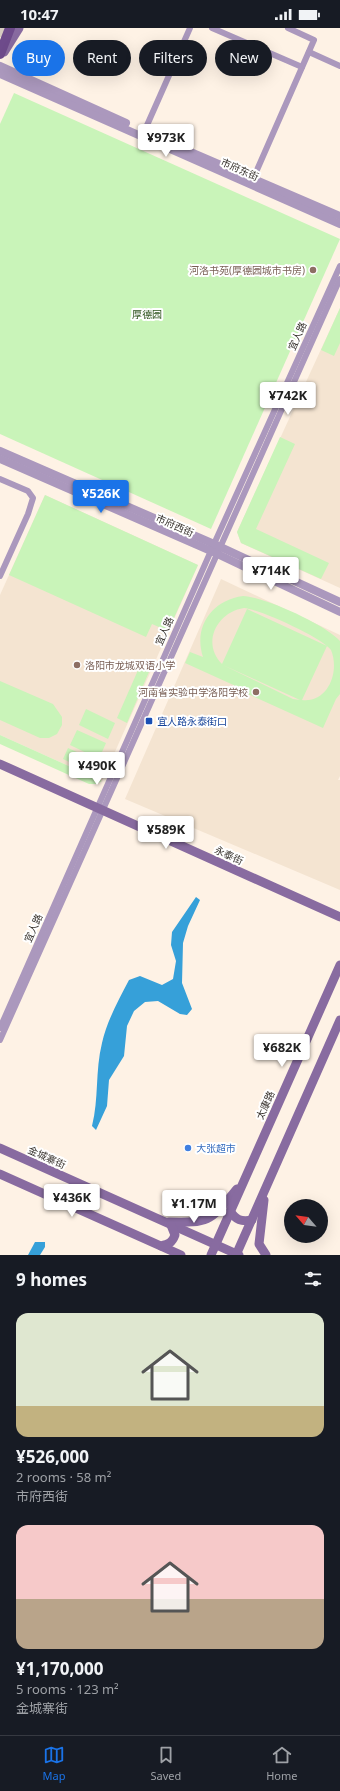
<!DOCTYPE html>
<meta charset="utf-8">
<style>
body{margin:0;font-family:"Noto Sans","Noto Sans SC",sans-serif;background:#242831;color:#f1f3f6;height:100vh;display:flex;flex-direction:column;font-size:15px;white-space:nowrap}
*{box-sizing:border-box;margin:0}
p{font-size:13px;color:#9ea1a6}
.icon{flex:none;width:22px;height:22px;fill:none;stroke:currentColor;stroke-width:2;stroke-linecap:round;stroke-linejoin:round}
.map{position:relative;height:1227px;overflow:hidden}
.drawer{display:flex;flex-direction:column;background:#171b24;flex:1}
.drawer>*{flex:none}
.top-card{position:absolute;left:12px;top:12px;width:316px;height:36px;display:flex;gap:8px}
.needle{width:26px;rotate:298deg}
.controls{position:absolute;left:284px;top:1171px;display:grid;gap:8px}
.controls a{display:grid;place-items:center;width:44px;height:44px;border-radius:50%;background:#171b24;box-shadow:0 4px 16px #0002;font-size:20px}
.price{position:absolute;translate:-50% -34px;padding:0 9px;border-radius:4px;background:#fff;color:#222;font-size:13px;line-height:26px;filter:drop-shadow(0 1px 2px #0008)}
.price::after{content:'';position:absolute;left:50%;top:24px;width:12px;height:9px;margin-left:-6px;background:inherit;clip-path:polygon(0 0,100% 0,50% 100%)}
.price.active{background:#1a73e8;color:#fff}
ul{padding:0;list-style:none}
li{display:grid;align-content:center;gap:8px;height:212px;padding:0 16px}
li span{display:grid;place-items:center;height:124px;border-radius:12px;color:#555}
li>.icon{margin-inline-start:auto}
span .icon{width:72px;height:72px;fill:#fffc;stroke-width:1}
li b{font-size:17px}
h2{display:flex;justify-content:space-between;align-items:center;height:48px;padding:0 16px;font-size:17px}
.pill{padding:0 14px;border-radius:18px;background:#171b24;box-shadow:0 4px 16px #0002;font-size:14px;line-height:36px}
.pill.active{background:#1a73e8;color:#fff}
.status{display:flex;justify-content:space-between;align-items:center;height:28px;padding:0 20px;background:#171b24;direction:ltr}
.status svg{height:11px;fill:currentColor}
.menu{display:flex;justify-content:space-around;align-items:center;height:56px;border-top:1px solid #363941;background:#171b24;font-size:11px;color:#9ea1a6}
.menu a{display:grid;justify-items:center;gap:2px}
.menu .active{color:#1a73e8}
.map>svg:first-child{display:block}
.built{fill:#f4e4d1}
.green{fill:#c9f4b9;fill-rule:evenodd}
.water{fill:#36a0d9}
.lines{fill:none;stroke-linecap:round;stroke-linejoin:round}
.trunk-tunnel{stroke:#d6ccc0;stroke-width:10;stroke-dasharray:10 5;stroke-linecap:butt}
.minor{stroke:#ab98bd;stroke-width:6}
.tertiary{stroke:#ab98bd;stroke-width:8}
.secondary{stroke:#886ba0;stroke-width:9}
.primary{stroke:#6e4b8b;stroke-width:10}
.education-dot{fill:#8d6e63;stroke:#fff;stroke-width:1.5}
.transit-dot{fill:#1a4fb4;stroke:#fff;stroke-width:1.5}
.shop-dot{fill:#3f7fe0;stroke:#fff;stroke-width:1.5}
.labels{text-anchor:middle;stroke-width:4;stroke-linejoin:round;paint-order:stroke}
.street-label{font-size:10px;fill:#37322d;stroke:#fff}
.education-label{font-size:10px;fill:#785e54;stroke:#fff;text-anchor:end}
.park-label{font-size:10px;fill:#2c521c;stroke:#fff}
.transit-label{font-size:10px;fill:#164399;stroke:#fff;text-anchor:start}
.shop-label{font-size:10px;fill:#366cbe;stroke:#fff;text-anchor:start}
</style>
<div class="status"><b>10:47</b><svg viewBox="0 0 49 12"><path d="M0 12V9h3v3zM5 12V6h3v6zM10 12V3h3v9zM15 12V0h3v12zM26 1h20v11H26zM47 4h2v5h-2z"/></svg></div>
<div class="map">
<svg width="340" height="1227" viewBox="0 0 340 1227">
<rect width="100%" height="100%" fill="#fef2e5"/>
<!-- built -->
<g class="built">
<path d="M340,280V560L241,515L237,504Z"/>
<path d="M45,467L198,537L102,753L0,707V567Z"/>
<path d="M221,551L340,607V748L338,752H340V862L125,771Z"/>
</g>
<!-- green -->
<g class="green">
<path d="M14,65L340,211L211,501L0,406V96Z"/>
<path d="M340,280V315L334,328L321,322Z"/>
<path d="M280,409L295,416L256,501L329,535L321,551L241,515L237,504Z"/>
<path d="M45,467L198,537L168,603L152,596L146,609L9,547Z"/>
<path d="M243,568C265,569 326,597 340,613V666L336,671L323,700L239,662L240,660L185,635L190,624L203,629C193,599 212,572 243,568ZM244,580C259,581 323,610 331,622C340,644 328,675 302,672L327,618L247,581L222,636C201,615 217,584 244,580ZM223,637L300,672L293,671Z"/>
<path d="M142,633L152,637L127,695L117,690Z"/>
<path d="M0,653L53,676L62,689V697L57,706L49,710H40L0,692Z"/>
<path d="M86,681L115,695L108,711L79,697Z"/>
<path d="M77,702L106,715L99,731L70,717Z"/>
<path d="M0,707L102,753L96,756H89L0,716Z"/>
<path d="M68,720L99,734L94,746L63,731Z"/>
</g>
<!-- water -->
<g class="water">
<path d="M196,869L200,872L188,898L183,915L182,955L192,981L187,987L180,986L158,973L145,974L134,983L127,998L124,1028L109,1052L107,1078L96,1102L92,1098C99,1071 95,1043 102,1015C107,993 118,973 129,952L140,948L162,957L173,951L176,933L171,917L172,904Z"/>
<path d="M35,1214H45V1219L40,1227H28Z"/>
</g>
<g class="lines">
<!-- trunk-tunnel -->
<path class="trunk-tunnel" d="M0,9L5,0"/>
<!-- minor -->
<g class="minor">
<path d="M212,0L302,39"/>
<path d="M309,24L340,38"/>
<path d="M144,104L190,0"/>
<path d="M253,151L314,12L288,0"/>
<path d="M0,451L28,463L33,470L28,486L0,548"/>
<path d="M0,1000L214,516L340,238"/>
<path d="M0,1012L340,251"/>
</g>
<!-- tertiary -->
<g class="tertiary">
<path d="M0,38L126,95"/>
<path d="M0,46L340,196"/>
<path d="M179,119L340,188"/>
<path d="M0,423L214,516L340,574"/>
<path d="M0,431L211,523L340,584"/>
</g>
<!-- secondary -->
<g class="secondary">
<path d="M4,24L19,0"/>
<path d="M0,736L340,889"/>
<path d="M0,1120L239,1227"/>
<path d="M0,1146L181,1227"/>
<path d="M264,1172L259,1216L266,1227"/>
<path d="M230,1183C236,1192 241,1194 252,1192"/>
<path d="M169,1194C211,1195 210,1193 237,1161"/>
<path d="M161,1218C169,1216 172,1215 175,1207L171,1197"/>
<path d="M211,1227L340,937"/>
<path d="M236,1227L340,992"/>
</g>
<!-- primary -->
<path class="primary" d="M0,26L10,0"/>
</g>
<!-- markers -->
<g class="education-dot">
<circle cx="313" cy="242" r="4"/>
<circle cx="77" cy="637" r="4"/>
<circle cx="256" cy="664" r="4"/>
</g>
<rect class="transit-dot" x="145" y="689" width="8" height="8" rx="2"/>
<circle class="shop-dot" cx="188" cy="1120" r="4"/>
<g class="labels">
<!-- street labels -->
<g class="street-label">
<text transform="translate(240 141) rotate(24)" y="4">市府东街</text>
<text transform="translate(297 308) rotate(-66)" y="4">宜人路</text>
<text transform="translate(175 497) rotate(24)" y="4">市府西街</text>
<text transform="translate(164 603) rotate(-66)" y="4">宜人路</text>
<text transform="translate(229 827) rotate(24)" y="4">永泰街</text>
<text transform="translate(33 900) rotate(-66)" y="4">宜人路</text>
<text transform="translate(265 1077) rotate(-66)" y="4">太康路</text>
<text transform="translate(47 1129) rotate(24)" y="4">金城寨街</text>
</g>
<!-- education labels -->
<g class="education-label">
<text x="305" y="246">河洛书苑(厚德园城市书房)</text>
<text x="85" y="641" text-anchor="start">洛阳市龙城双语小学</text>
<text x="248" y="668">河南省实验中学洛阳学校</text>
</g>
<!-- park labels -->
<g class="park-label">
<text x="147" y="290">厚德园</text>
</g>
<!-- transit labels -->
<g class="transit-label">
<text x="157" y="697">宜人路永泰街口</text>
</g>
<!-- shop labels -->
<g class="shop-label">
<text x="196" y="1124">大张超市</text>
</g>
</g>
</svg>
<div class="controls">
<a><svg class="needle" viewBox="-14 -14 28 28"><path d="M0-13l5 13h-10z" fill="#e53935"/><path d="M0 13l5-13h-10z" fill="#9ea1a6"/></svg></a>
</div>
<b class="price" style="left:166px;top:130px">¥973K</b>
<b class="price" style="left:288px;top:388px">¥742K</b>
<b class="price active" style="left:101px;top:486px">¥526K</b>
<b class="price" style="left:271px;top:563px">¥714K</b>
<b class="price" style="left:97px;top:758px">¥490K</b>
<b class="price" style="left:166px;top:822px">¥589K</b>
<b class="price" style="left:282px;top:1040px">¥682K</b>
<b class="price" style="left:72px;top:1190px">¥436K</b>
<b class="price" style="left:194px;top:1196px">¥1.17M</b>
<div class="top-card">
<a class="pill active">Buy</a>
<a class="pill">Rent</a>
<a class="pill">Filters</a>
<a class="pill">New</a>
</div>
</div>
<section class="drawer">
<h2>9 homes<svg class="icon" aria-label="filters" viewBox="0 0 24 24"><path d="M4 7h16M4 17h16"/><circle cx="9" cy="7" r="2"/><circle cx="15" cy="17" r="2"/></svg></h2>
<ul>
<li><span style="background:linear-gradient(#dfe7d0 75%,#c2b280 0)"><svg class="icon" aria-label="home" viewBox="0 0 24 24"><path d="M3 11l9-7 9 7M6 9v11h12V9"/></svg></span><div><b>¥526,000</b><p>2 rooms · 58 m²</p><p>市府西街</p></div></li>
<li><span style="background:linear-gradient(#f6c9c9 60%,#b9a48a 0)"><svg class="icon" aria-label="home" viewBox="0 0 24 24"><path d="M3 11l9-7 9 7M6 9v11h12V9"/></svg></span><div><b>¥1,170,000</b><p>5 rooms · 123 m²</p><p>金城寨街</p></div></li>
</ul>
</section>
<nav class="menu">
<a class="active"><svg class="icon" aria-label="map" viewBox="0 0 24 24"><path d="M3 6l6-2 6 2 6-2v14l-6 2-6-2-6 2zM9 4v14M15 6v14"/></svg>Map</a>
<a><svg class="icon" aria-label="saved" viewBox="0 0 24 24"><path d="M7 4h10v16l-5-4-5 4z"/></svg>Saved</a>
<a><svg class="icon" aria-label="home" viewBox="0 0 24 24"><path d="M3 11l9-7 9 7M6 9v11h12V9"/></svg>Home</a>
</nav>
